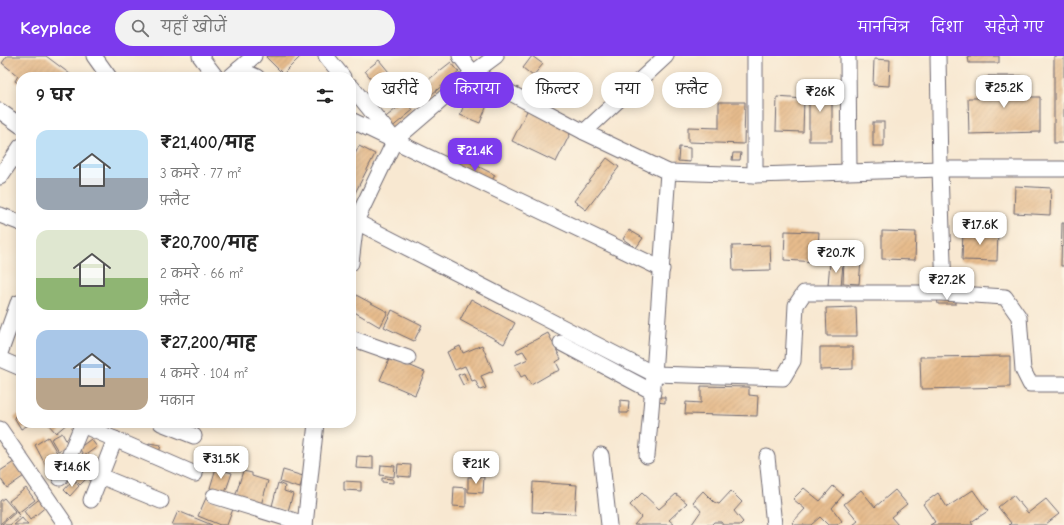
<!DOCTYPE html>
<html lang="hi">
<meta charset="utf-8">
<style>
body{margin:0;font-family:"Comic Neue","Playpen Sans Deva",sans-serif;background:#f2f2f2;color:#222;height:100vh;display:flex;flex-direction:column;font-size:15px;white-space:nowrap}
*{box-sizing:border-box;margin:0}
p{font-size:13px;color:#767676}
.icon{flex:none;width:22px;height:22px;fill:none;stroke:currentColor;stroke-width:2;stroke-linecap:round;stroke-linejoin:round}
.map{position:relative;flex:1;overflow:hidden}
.details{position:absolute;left:16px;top:16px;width:340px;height:356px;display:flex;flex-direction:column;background:#fff;border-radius:16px;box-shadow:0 2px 10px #0003}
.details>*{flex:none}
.hud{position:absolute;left:368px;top:16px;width:380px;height:36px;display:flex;gap:8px}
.price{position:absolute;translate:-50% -34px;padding:0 9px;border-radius:8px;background:#fff;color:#222;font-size:13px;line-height:26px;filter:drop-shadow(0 1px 2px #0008)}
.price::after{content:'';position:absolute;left:50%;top:24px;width:12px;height:9px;margin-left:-6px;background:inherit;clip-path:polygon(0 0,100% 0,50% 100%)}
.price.active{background:#7c3aed;color:#fff}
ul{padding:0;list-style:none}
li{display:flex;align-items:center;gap:12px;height:100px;padding:0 20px}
li span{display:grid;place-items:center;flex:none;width:112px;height:80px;border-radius:12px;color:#555}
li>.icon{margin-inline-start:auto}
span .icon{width:48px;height:48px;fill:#fffc;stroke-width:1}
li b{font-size:17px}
h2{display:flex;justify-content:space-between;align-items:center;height:48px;padding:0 20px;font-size:17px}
.chip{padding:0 14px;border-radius:18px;background:#fff;box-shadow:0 2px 10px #0003;font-size:14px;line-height:36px}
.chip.active{background:#7c3aed;color:#fff}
header{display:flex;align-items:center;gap:24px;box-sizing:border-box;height:56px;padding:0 20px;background:#7c3aed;color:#fff}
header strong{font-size:19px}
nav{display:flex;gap:22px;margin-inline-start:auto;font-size:14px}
.search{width:280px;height:36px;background:#f2f2f2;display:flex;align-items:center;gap:10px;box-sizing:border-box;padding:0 14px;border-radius:22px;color:#767676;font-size:15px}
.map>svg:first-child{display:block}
.building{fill:url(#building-hatch)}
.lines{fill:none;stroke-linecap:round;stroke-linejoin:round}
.minor-casing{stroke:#6d6770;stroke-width:17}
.minor{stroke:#fff;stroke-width:15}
</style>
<header>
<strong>Keyplace</strong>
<div class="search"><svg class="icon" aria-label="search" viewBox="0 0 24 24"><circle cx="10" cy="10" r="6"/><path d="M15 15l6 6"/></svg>यहाँ खोजें</div>
<nav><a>मानचित्र</a><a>दिशा</a><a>सहेजे गए</a></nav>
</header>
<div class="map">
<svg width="1064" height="469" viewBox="0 0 1064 469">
<defs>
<pattern id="building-hatch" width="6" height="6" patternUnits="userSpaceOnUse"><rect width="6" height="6" fill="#e6bb8c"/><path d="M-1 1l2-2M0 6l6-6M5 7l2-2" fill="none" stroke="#c5a07a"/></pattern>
</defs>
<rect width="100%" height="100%" fill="#fcf5e5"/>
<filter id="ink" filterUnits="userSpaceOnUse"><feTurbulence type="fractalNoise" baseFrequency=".025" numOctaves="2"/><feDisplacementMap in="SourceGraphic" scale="8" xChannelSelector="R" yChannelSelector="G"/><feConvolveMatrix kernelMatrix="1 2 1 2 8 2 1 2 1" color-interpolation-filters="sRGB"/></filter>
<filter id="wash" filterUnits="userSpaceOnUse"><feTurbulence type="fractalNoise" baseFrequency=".012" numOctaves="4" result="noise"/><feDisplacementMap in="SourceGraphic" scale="16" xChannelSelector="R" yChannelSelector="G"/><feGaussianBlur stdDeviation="0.9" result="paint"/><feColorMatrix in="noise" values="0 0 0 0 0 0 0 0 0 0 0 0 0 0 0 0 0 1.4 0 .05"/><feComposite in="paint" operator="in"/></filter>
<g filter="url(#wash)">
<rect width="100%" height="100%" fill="#f8e8d1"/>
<g id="blocks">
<!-- building -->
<g class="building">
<path d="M7,0H46L74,21H21V30L15,25L18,20L2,7Z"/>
<path d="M267,0H301L283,18L266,1Z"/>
<path d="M532,0L543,8L533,20L523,12Z"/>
<path d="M968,0H999V7H969Z"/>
<rect x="1054" y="0" width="10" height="87"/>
<path d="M874,3L890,4L889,30L873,29Z"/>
<path d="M379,4L408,39L394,51L365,15Z"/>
<path d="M451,6L459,16L427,42L419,31Z"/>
<path d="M988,20H1022V41H1040V76L969,78L968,42H989Z"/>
<rect x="809" y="29" width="23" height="56"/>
<path d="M471,31L491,39L480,67L460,59Z"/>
<path d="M777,41L804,43L803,76L776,75Z"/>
<path d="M406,45L413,54L390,73L382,64Z"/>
<path d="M719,46H745L744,88L688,86V71L719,72Z"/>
<path d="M528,53L572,74L556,106L512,85Z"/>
<rect x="873" y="66" width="11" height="24"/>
<path d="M359,90L375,98L354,139L351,138V106Z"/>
<path d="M679,91L690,92V106L678,105Z"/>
<path d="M733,97H741L740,104H732Z"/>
<path d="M460,101L495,119L489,130L455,112Z"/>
<path d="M607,102L619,111L586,154L574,145Z"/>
<path d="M1015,130L1051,132L1050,159L1014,157Z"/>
<path d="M1062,167H1064V210H1061Z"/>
<path d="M629,174L643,182L636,192L623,183Z"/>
<path d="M963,174L998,176L997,205L962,204Z"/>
<path d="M785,175L819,176L817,206L784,204Z"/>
<path d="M882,175L916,176L915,204L882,203Z"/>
<path d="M770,189L771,214L733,215L732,190Z"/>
<path d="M844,205H861L859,228L843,227Z"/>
<path d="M830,206L843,207L841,230L828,229Z"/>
<path d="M356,239L388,256L380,271L351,254V248Z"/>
<path d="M937,242H956V248H938Z"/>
<path d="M471,243L515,267L504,288L460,264Z"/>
<path d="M856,251L857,280H827L826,252Z"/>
<path d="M392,254L422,269L414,285L384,271Z"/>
<path d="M548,277L561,303L556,306L560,314L550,318L531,329L525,319L521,321L515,309L528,303L523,295L518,297L516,294Z"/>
<path d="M482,289L493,315L481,320L486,332L480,334L475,324L472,325L465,310L455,314L447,296L460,290L463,297Z"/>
<path d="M820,291H853V313L820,314Z"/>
<path d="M1010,300V331L921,333L920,301Z"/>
<path d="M390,301L425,316L415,339L380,324Z"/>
<path d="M464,317L468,327L463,329L458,319Z"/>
<path d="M701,330L749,331V339L758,340L757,360L685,358L686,346L701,347Z"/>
<path d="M656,341H665V347L656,346Z"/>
<path d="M620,344L629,345L628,357H620Z"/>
<path d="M21,357V367H32L21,373L14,361Z"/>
<path d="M47,367H68L56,377Z"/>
<path d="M62,377L69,390L58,395L51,383Z"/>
<path d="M48,381L60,402L46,410L35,389Z"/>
<path d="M91,383L97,391L84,400L79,392Z"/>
<path d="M149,387L161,389L159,397L147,395Z"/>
<path d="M357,400L373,401V413L356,412Z"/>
<path d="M14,406L24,420L7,432L0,422V415Z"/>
<path d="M398,408L411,409L410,421L397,420Z"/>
<path d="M381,409L395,410L394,421L380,419Z"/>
<path d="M85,412L91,418L80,429L74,423Z"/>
<path d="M216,412L232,417L225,437L210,432Z"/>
<path d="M283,414L303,420L300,432L280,426Z"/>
<path d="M243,415L252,417V420L268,425L261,449L235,441Z"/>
<path d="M468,421H484L483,437L468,436Z"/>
<path d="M382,422L393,423V427L382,426Z"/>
<path d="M73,424L79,430L70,440L64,434Z"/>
<path d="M344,425L361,426V435L344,434Z"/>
<path d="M533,426L577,429L575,458L532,456Z"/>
<path d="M278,427L285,430L284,435L293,438L288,455L272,450Z"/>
<path d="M833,430L843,439L832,452L842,465L837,469H828L820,461L811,469H794L792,467L805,453L793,443L804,432L820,445Z"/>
<path d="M454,431L466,432V451L453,450Z"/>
<path d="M26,432L35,444L18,457L9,445Z"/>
<path d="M861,434L875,451L895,434L907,448L891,461L898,469H853L858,465L844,448Z"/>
<path d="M973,434L988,455L971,466L973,469H930L935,466L923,448L938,437L947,451Z"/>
<path d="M703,435L714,446L719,448L731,435L742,446L734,455L743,466L740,469H723L721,466H714L711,469H693L692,468L701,455L693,446Z"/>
<path d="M642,437L659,453L676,438L687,447L669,464L675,469H634L641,461L630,449Z"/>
<path d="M1013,439L1028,457L1046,443L1059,458L1046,468L1047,469H1009L1011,467L998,451Z"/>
<path d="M42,441L48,449L30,464L24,455Z"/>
<path d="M4,442L15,455L0,468V445Z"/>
<path d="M206,442L233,453L227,469H220L198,460Z"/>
<path d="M178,455L212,469H172Z"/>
<path d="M16,456L20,460L10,469H1Z"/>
<path d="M22,462L28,469H14Z"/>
</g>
</g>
</g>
<g filter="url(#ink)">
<use href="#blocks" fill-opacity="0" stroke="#6d6770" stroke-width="1"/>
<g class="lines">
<!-- minor casing -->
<g class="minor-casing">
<g id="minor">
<path d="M94,0L109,21"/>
<path d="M200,0L216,21"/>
<path d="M326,0L343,21"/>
<path d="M460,0L473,17L584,76L668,116L755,119L940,113H1064"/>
<path d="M848,0L849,115"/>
<path d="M938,0L940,113L944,237"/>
<path d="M239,13L257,21"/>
<path d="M230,21L254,0"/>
<path d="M351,30L393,82"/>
<path d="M0,55L21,70"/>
<path d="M351,64L662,213"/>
<path d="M584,76L666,0"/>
<path d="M755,119V0"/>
<path d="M0,121L21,90"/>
<path d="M0,159L21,167"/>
<path d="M351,163L654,318L783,322L793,305L796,249L804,237H944L1005,241L1019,261L1023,314L1030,328H1064"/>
<path d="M351,207L356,165L395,84L473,17L496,0"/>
<path d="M351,282L408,302"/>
<path d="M561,287L653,336"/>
<path d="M0,297L18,247"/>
<path d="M0,303L21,312"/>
<path d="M161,367L194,380"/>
<path d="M82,369L195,418"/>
<path d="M0,373L66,469"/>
<path d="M601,399L609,469"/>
<path d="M647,400L654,318L668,116"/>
<path d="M767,401L774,469"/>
<path d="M100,420L161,445"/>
<path d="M60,422L83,367"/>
<path d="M214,440L305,468"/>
<path d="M91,444L115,383"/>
<path d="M305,469L316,367"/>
</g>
</g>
<!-- minor -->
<use href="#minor" class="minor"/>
</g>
</g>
</svg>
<b class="price" style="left:1004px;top:53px">₹25.2K</b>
<b class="price" style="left:820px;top:57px">₹26K</b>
<b class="price active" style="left:475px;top:116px">₹21.4K</b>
<b class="price" style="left:980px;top:190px">₹17.6K</b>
<b class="price" style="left:836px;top:218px">₹20.7K</b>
<b class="price" style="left:947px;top:245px">₹27.2K</b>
<b class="price" style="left:221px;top:424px">₹31.5K</b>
<b class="price" style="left:476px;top:429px">₹21K</b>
<b class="price" style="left:72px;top:432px">₹14.6K</b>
<div class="hud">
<a class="chip">खरीदें</a>
<a class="chip active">किराया</a>
<a class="chip">फ़िल्टर</a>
<a class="chip">नया</a>
<a class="chip">फ़्लैट</a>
</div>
<section class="details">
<h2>9 घर<svg class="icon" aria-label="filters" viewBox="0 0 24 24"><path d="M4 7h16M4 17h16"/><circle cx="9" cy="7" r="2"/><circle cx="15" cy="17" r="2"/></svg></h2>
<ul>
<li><span style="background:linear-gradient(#bfe0f5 60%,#9aa5b1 0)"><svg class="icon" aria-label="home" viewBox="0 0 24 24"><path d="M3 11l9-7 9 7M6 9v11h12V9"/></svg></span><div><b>₹21,400/माह</b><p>3 कमरे · 77 m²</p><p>फ़्लैट</p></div></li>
<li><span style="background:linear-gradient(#dfe7d0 60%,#8fb573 0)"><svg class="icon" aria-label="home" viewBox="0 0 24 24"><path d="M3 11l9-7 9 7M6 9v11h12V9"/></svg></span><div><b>₹20,700/माह</b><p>2 कमरे · 66 m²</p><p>फ़्लैट</p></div></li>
<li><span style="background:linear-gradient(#a9c7e8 60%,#b9a48a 0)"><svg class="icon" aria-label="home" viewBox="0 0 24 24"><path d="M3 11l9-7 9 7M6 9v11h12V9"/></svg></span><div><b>₹27,200/माह</b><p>4 कमरे · 104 m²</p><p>मकान</p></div></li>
</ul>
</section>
</div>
